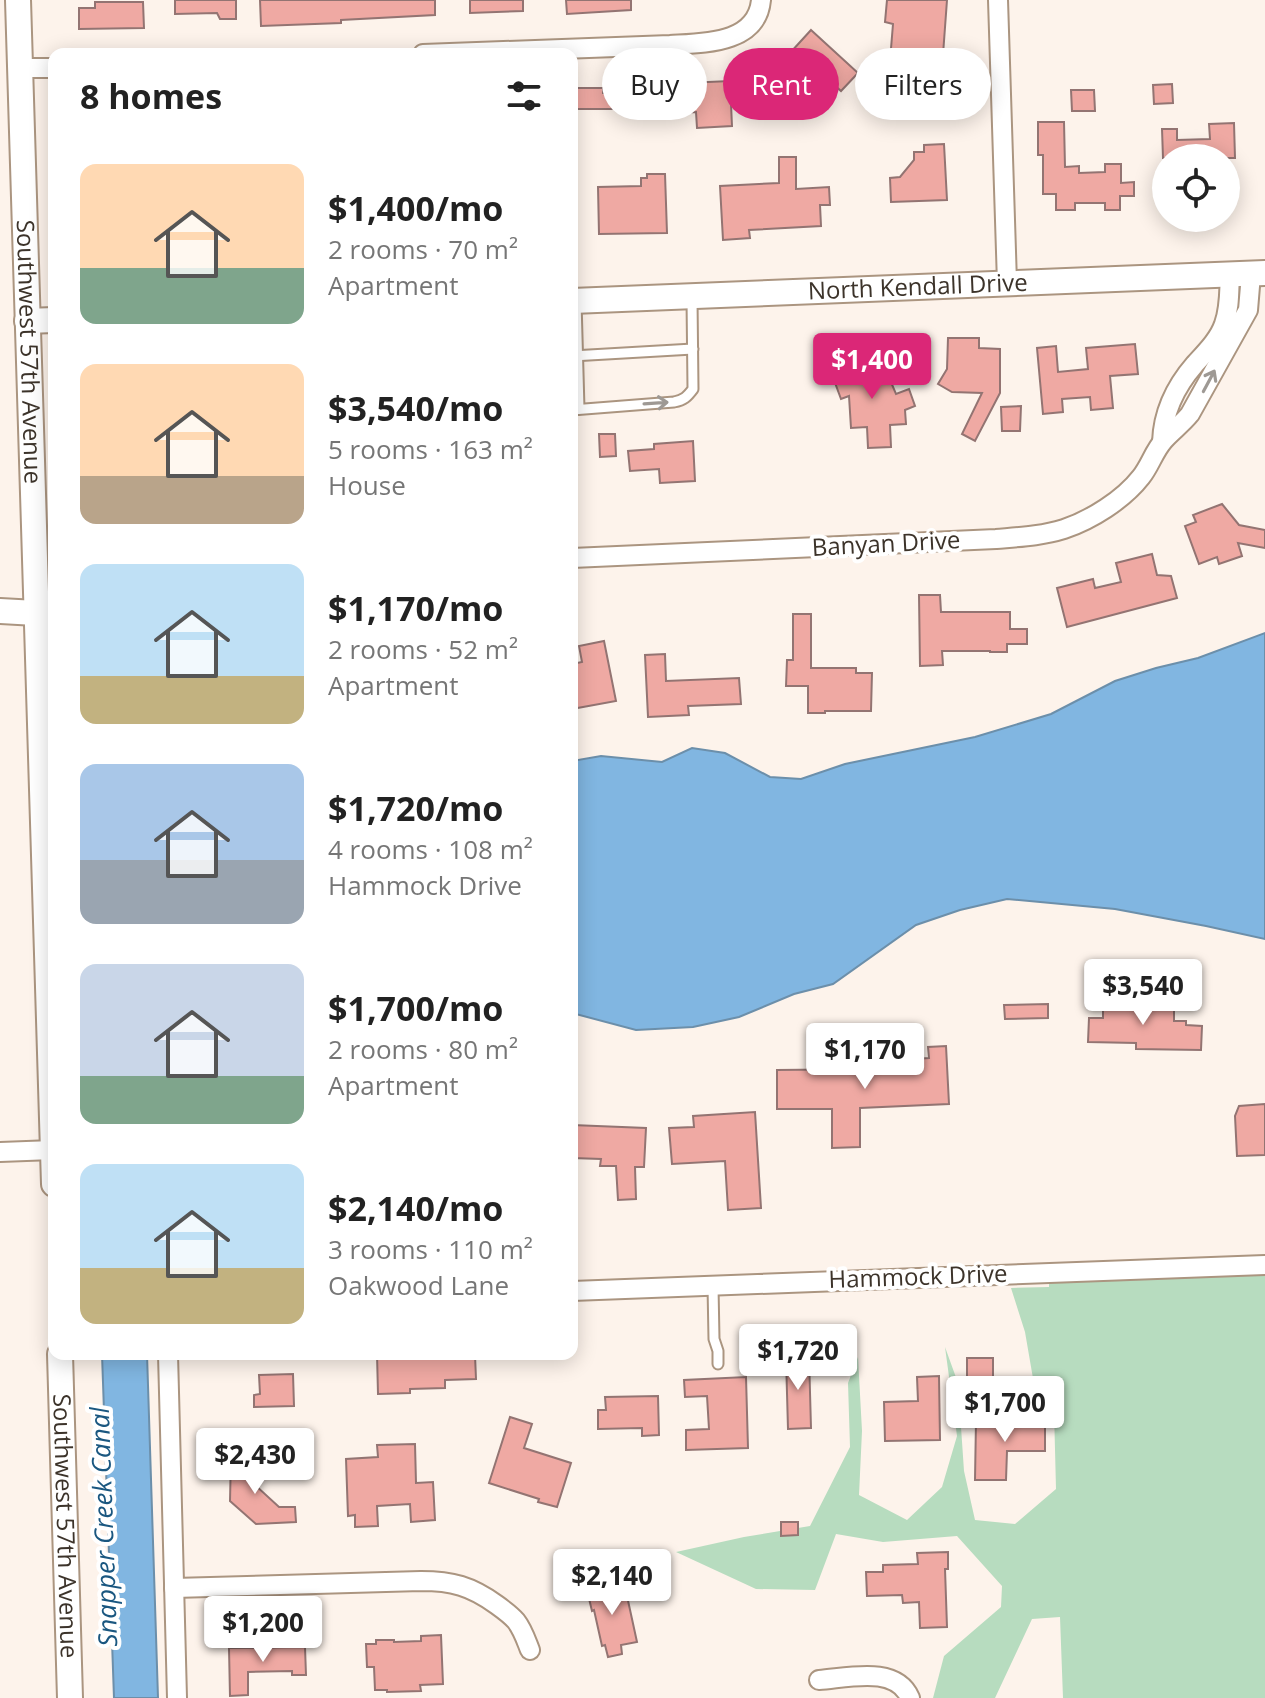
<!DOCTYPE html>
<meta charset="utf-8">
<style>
body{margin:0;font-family:"Open Sans",sans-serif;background:#f2f2f2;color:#222;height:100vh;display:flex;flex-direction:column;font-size:30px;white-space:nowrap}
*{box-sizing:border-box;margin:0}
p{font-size:26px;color:#767676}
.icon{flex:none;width:44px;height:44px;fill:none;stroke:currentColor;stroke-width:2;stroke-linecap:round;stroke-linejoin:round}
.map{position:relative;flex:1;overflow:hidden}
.panel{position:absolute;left:48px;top:48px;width:530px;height:1312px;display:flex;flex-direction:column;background:#fff;border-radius:16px;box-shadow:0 4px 20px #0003}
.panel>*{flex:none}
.guide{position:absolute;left:602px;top:48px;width:542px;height:72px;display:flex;gap:16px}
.tools{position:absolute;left:1152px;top:144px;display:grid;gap:16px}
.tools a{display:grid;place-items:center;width:88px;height:88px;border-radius:50%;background:#fff;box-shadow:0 4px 20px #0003;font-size:40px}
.price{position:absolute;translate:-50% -68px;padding:0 18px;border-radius:8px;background:#fff;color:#222;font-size:26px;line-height:52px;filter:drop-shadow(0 2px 4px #0008)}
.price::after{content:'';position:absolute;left:50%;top:48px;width:24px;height:18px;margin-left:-12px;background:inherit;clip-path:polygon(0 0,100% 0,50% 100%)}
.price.selected{background:#db2777;color:#fff}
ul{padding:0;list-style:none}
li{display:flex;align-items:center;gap:24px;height:200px;padding:0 32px}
li span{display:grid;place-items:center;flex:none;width:224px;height:160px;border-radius:16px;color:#555}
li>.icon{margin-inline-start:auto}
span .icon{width:96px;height:96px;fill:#fffc;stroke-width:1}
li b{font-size:34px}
h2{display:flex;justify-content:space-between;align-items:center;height:96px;padding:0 32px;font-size:34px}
.chip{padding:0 28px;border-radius:36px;background:#fff;box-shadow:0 4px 20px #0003;font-size:28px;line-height:72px}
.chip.selected{background:#db2777;color:#fff}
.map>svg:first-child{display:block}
.green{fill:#b7dcbf}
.water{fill:#81b6e1;stroke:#6c8faa;stroke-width:2}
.pier{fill:#fdf3eb}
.building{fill:#efa9a3;stroke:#937472;stroke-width:2}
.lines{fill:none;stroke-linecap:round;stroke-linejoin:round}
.lane-casing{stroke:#ab9580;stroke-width:13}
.street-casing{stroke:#ab9580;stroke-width:22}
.secondary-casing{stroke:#ab9580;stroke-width:28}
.lane{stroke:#fff;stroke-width:9}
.street{stroke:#fff;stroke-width:18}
.secondary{stroke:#fff;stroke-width:24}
.oneway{stroke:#9e9994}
.labels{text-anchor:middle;stroke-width:8;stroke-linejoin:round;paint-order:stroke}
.street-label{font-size:24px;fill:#3c332a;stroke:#fff}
.water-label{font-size:26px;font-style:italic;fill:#1a5780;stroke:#fff}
</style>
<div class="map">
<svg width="1265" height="1698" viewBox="0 0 1265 1698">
<rect width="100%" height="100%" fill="#fdf3eb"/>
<!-- green -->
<path class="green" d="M1265,1272V1698H1063L1060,1617L1032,1619L995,1698H933L944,1656L1001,1607L1002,1586L957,1536L883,1542L836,1534L815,1590L756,1589L676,1552L744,1537L810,1526L850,1447L848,1383L858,1357L862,1431L859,1495L907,1520L942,1487L957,1436L945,1347L958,1383L964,1471L975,1520L1015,1524L1056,1489L1054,1410L1035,1390L1025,1332L1011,1288L1049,1287V1278Z"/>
<!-- water -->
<g class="water">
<path d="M1265,633V939L1206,926L1115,909L1007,899L960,910L916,925L833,984L794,994L739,1017L693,1027L636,1030L572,1013V761L601,756L662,762L692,748L725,753L770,777L801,779L845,764L975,737L1051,714L1115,681L1156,668L1198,658Z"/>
<path d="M102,1354H147L158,1698H114Z"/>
</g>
<!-- pier -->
<path class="pier" d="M5,371L51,414L54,499L7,453Z"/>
<!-- building -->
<g class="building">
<path d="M175,0H236V19H220L217,13L175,14Z"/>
<path d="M260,0H435V15L341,20V23L261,26Z"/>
<path d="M470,0H523V11L470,13Z"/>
<path d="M566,0H631V10L567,14Z"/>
<path d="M887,0H947L941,82L906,80L907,75L889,73L893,24L885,22Z"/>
<path d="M95,2H143L144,28L79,29V8H95Z"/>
<path d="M811,30L858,73L841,91L823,75L798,102L769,76Z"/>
<path d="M730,81L732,126L697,128L696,112L665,114L663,84Z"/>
<path d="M1172,84L1173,103L1154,104L1153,85Z"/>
<path d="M572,88H603V93H630V109H572Z"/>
<path d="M1071,90H1094L1095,111H1072Z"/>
<path d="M1038,122H1064L1065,167L1079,166V173L1105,172V164H1121V183L1134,182V196H1120V210H1105V203H1075V210H1056V194H1043V155H1038Z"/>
<path d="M1234,123L1235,158H1163L1162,129H1177V140L1210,139L1209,124Z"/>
<path d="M944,144L947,200L891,202L890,178L900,177L914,160V152H924V145Z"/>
<path d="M779,157H796V189L829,187L830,205H820L821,226L749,230L750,238L723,240L720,186L779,183Z"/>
<path d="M647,174H665L667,233L599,234L598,187L641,186V178H647Z"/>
<path d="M948,338H979V348L1000,349V393L975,441L962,434L982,393L952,392L938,384L947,369Z"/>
<path d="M1135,344L1138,374L1110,376L1113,408L1091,410L1090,397L1062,399L1063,412L1043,414L1037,348L1056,346L1058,372L1088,369L1086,348Z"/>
<path d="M857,356L864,373L879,367L880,370L885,368L896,394L909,389L915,406L905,410L906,424L890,425L891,447L868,448L867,427L851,428L849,396L841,399L834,380L838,378L835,370L838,369L836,364Z"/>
<path d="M1021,406L1020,431H1002L1001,407Z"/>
<path d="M599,434H615L616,456L600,457Z"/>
<path d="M693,441L695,481L660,483L659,469L630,471L628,451L654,449V444Z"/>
<path d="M1222,504L1239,525L1265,530V548L1238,543L1242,556L1219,564L1217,557L1199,564L1185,526L1196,522L1193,515Z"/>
<path d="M1152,554L1157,575L1171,576L1177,598L1067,627L1057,588L1093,579L1095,588L1121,582L1116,563Z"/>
<path d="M919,595H940L941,612H1010V629H1027V644H1007V652H990V651H942L943,665L920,666Z"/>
<path d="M793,614H811V668H856V673H872L871,711H825V713H808V686H786L787,660H793Z"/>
<path d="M604,641L616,701L572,709V664L582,662L579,646Z"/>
<path d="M665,654L666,681L739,678L741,704L688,706L689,715L648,717L645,655Z"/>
<path d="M1103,996L1132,997V1006H1174V1021H1186V1025L1202,1026L1201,1050L1136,1049V1043L1088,1042L1089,1018H1103Z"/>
<path d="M1048,1004V1018L1005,1019L1004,1005Z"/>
<path d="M946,1046L949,1104L860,1108V1147L832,1148V1109H777V1070L879,1069L878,1061L929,1058L928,1047Z"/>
<path d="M1265,1104V1155L1237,1156L1235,1116L1239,1106Z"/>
<path d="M755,1112L761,1208L728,1210L725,1161L672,1164L669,1128L694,1127L693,1116Z"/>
<path d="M572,1125L646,1128L644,1167H635L636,1199L618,1200L616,1166H600L601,1159L572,1158Z"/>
<path d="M377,1354H408L409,1358L475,1355L476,1379L445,1380V1388L410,1389V1393L378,1394Z"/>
<path d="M809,1356L811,1428L788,1429L786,1357Z"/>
<rect x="967" y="1358" width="26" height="31"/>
<path d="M293,1374L294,1406L254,1407V1395L260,1394L259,1375Z"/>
<path d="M939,1376L940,1440L885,1441L884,1402L918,1401L917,1377Z"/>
<path d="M746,1377L748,1448L686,1450V1430L709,1429L707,1396L685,1397L684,1380Z"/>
<path d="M658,1396L659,1435L642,1436V1428L598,1429V1410H606L605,1397Z"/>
<path d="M1026,1416H1045V1451H1007L1006,1480H975L976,1421L1026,1422Z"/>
<path d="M510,1417L532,1424L524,1448L571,1463L557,1507L538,1502L539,1499L489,1483Z"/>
<path d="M415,1444L416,1483L433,1482L435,1520L411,1522L410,1504L377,1506L378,1526L355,1527V1515L348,1516L346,1459L378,1457L377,1445Z"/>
<path d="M231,1456H251L252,1479L255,1485L279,1507H295L296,1522L256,1524L230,1501Z"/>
<path d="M781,1522H798V1535L781,1536Z"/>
<path d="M948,1552V1569H945L947,1627L920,1628L919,1602L903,1603L902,1595L867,1596L866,1572H883V1565L918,1564L917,1553Z"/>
<path d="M606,1582L607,1585L619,1583L622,1597L627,1596L637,1642L621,1645L622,1654L608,1657L605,1645L602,1646L594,1610L592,1611L586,1586Z"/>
<path d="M441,1635L443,1684L420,1685L421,1691L387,1692V1690H375L374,1667H367L366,1644H376V1640H394V1642L421,1641V1636Z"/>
<path d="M305,1647L306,1675H292V1671L248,1672V1695L230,1696L229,1648Z"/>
</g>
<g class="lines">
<!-- lane casing -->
<g class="lane-casing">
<g id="lane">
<path d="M576,301L579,409"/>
<path d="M572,356L693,349"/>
<path d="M572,410L674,402C684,400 687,397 693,389L692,299"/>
<path d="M713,1286L714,1339L718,1351V1364"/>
</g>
</g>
<!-- street casing -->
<g class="street-casing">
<g id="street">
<path d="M998,0L1007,283"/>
<path d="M423,54L670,45C704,43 757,44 761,0"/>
<path d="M21,68H54"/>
<path d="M1162,442C1163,412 1175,387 1195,364C1206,352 1219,339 1224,324C1230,308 1229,291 1230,274"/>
<path d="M572,558L996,539C1019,537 1042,536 1064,529C1091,520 1123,500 1141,477C1150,466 1154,451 1164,440C1172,431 1182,424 1190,414L1248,310L1251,274"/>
<path d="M0,1152L53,1150"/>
<path d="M572,1291L1265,1265"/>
<path d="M168,1354L177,1698"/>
<path d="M174,1588L421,1581C452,1581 471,1586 497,1605C504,1610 511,1615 516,1621C523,1630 526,1640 530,1650"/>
<path d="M819,1680C848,1678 896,1665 910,1698"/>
</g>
</g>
<!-- secondary casing -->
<g class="secondary-casing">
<g id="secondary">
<path id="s1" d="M18,0L54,1184"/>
<path id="s2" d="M572,301L1265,273"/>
<path d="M27,321L54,320"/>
<path d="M0,611L36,613"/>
<path id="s3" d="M60,1354L70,1698"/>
</g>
</g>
<!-- lane -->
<use href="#lane" class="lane"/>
<!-- street -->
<use href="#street" class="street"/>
<!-- secondary -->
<use href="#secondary" class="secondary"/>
</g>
<!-- one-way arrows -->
<defs><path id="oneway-shaft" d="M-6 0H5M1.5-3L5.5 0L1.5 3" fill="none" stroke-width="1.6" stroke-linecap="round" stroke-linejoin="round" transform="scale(2)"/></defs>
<g class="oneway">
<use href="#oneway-shaft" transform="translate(1209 381) rotate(-62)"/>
<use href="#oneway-shaft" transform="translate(656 403) rotate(-4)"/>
</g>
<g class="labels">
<!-- street labels -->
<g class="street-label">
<text dy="8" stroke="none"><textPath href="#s2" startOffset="346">North Kendall Drive</textPath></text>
<text dy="8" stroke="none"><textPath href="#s1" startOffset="352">Southwest 57th Avenue</textPath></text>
<text transform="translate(886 544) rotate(-3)" y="8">Banyan Drive</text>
<text transform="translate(918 1277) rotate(-2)" y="8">Hammock Drive</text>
<text dy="8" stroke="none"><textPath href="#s3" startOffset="172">Southwest 57th Avenue</textPath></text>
</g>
<!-- water labels -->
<g class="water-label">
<text transform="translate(104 1527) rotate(-92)" y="9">Snapper Creek Canal</text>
</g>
</g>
</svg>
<div class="tools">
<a><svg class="icon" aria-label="locate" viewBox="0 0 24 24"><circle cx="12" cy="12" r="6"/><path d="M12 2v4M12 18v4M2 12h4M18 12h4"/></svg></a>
</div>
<b class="price selected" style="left:872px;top:401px">$1,400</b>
<b class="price" style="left:1143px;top:1027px">$3,540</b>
<b class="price" style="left:865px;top:1091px">$1,170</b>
<b class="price" style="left:798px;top:1392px">$1,720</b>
<b class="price" style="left:1005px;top:1444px">$1,700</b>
<b class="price" style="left:255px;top:1496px">$2,430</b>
<b class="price" style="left:612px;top:1617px">$2,140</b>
<b class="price" style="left:263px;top:1664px">$1,200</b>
<div class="guide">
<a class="chip">Buy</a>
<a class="chip selected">Rent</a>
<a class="chip">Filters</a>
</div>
<section class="panel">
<h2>8 homes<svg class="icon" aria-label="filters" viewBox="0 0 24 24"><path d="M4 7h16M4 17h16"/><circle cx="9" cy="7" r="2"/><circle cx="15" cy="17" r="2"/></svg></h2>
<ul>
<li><span style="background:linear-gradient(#ffd9b3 65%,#7fa58c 0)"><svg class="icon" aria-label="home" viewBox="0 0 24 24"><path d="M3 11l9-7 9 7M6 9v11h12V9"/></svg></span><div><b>$1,400/mo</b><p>2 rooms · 70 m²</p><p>Apartment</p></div></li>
<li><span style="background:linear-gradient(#ffd9b3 70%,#b9a48a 0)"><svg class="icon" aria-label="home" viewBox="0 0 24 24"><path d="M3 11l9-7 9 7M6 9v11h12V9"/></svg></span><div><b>$3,540/mo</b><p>5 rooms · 163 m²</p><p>House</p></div></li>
<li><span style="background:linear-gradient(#bfe0f5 70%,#c2b280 0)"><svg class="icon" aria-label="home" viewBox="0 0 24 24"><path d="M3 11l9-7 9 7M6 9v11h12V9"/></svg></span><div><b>$1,170/mo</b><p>2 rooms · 52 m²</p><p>Apartment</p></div></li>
<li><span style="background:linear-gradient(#a9c7e8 60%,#9aa5b1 0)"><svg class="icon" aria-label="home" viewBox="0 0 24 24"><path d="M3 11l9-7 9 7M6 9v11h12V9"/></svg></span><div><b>$1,720/mo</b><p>4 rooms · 108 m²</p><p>Hammock Drive</p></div></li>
<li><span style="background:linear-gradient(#c9d6e8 70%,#7fa58c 0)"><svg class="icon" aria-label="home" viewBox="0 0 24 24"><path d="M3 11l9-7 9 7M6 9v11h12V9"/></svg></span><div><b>$1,700/mo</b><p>2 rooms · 80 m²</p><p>Apartment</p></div></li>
<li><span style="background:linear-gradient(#bfe0f5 65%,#c2b280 0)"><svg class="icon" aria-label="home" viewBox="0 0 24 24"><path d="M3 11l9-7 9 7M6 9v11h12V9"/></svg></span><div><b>$2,140/mo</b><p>3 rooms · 110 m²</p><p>Oakwood Lane</p></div></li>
</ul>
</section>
</div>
